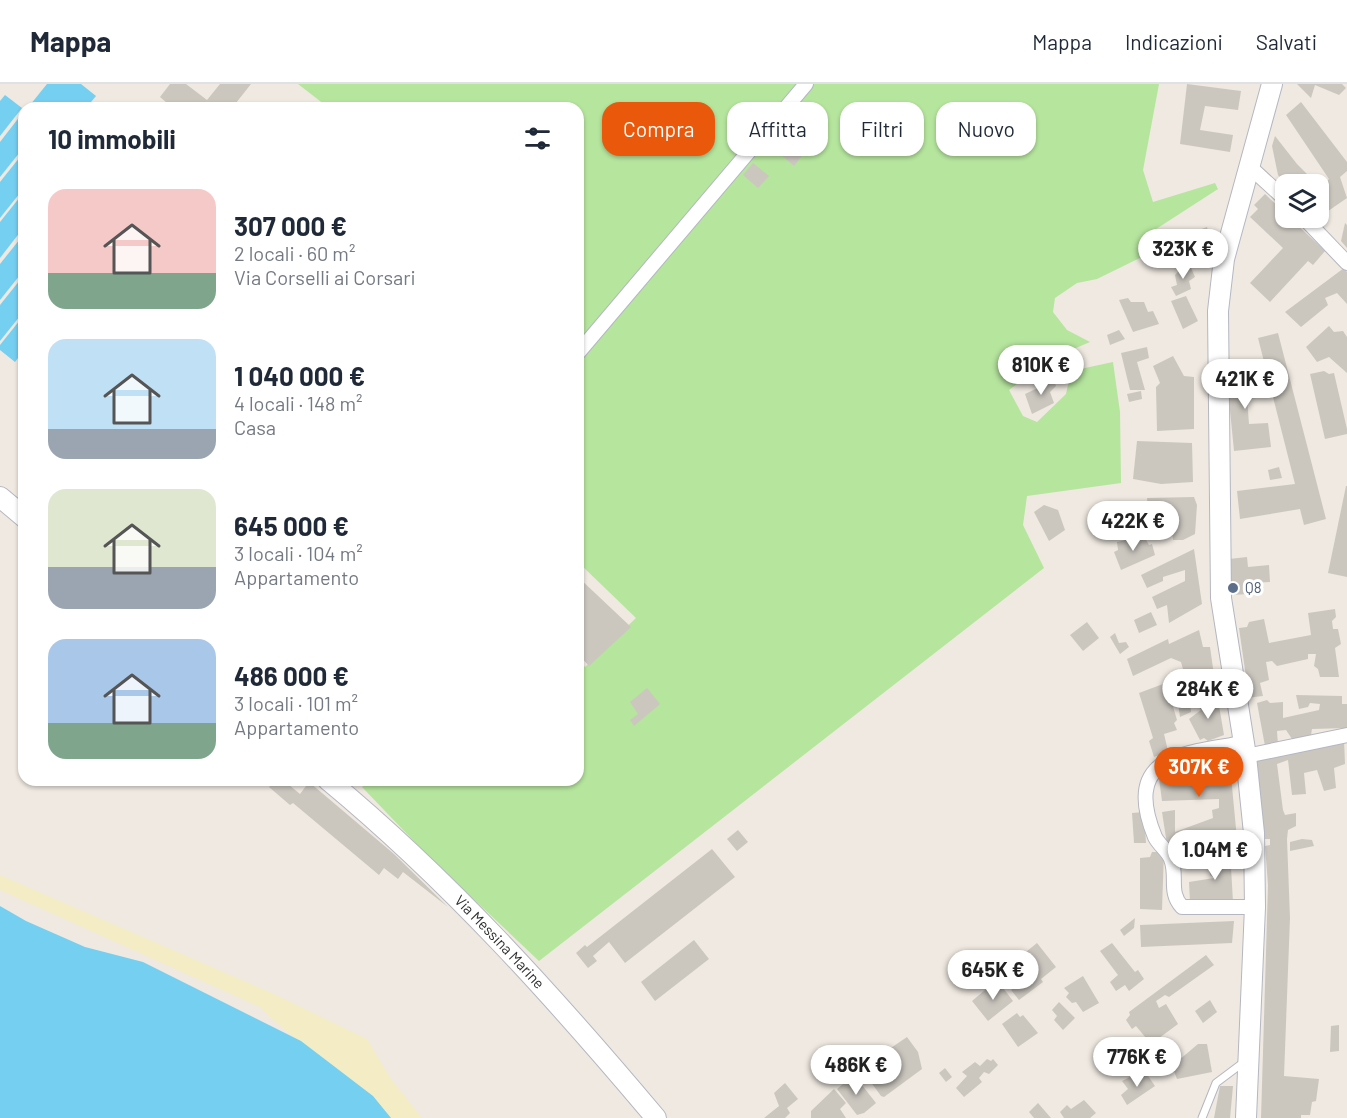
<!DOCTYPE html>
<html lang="it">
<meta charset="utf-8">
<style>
body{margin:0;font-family:Barlow,sans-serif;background:#f6f6f7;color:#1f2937;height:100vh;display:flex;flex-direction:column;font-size:22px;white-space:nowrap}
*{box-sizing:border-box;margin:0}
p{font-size:20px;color:#747a83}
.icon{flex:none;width:33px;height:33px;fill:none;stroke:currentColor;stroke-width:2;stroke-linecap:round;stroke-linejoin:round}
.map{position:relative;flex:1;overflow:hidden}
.drawer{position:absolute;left:18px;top:18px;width:566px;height:684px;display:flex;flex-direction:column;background:#fff;border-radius:18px;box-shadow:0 2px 4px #0004}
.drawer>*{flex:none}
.banner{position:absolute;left:602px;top:18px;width:570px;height:54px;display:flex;gap:12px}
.buttons{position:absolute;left:1275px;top:90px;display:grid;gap:12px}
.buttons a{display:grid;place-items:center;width:54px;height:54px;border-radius:12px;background:#fff;box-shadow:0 2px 4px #0004;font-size:30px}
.price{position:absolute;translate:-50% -51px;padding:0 14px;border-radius:21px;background:#fff;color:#222;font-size:20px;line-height:39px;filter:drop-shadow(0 2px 3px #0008)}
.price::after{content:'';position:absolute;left:50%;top:36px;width:18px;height:14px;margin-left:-9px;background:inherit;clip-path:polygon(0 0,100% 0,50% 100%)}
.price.current{background:#ea580c;color:#fff}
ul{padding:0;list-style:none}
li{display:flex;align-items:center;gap:18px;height:150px;padding:0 30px}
li span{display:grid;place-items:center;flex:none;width:168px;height:120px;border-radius:18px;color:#555}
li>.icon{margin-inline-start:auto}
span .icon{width:72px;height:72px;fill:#fffc;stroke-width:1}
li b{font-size:26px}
h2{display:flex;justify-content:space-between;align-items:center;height:72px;padding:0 30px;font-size:26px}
.chip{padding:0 21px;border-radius:18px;background:#fff;box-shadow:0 2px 4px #0004;font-size:21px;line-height:54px}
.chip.current{background:#ea580c;color:#fff}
header{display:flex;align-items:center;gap:36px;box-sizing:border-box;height:84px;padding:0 30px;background:#fff;border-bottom:2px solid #e0e1e3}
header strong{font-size:28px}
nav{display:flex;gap:33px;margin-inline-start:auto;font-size:21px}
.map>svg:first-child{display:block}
.green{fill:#b6e59e}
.sand{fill:#f3ecc5}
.water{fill:#75cff0}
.building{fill:#cbc7bf}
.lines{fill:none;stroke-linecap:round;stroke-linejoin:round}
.service-casing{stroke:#b4b7c1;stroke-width:9}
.minor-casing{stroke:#b4b7c1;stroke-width:16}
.secondary-casing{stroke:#b4b7c1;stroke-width:22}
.service{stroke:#fff;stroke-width:7}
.minor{stroke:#fff;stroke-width:14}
.secondary{stroke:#fff;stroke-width:20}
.service-dot{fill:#5c6f8a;stroke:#fff;stroke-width:2}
.labels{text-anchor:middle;stroke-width:6;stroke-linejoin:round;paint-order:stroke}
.service-label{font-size:15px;fill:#4e5e75;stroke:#fff;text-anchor:start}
.street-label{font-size:15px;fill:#2e2e2e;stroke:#fff}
</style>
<header>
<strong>Mappa</strong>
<nav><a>Mappa</a><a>Indicazioni</a><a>Salvati</a></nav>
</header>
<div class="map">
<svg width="1347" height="1034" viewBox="0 0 1347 1034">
<rect width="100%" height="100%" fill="#efe9e1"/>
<!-- green -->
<path class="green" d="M298,0H1159L1143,86L1153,118L1215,99L1218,105L1153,147L1156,166L1097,195L1077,199L1055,214L1053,228L1067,246L1090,258L1050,275L1009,306L1023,332L1037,338L1066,310L1071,287L1113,278L1120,328L1121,399L1027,412L1023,441L1044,484L539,877L430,774L362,703L371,696H578V574L585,583L636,534L578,478V280L582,273L578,266V24H329Z"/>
<!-- sand -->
<path class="sand" d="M0,791L272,909L367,955L391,995L422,1034H391C355,989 300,965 260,923L0,806Z"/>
<!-- water -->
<g class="water">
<path d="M47,0H81L96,12L86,24H34L30,21Z"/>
<path d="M5,11L22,24L0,52V17Z"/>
<path d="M24,27V63L0,93V58Z"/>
<path d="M24,68V104L0,134V98Z"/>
<path d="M24,108V143L0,174V138Z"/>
<path d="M24,150V186L0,216V180Z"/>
<path d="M24,191V227L0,257V221Z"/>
<path d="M24,231V266L15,278L0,266V261Z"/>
<path d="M0,822L26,837L85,863L143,878L301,957L373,1012L391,1034H0Z"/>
</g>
<!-- building -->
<g class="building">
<path d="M170,0H186L207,16L220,0H251L232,24H173L160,13Z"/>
<path d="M1187,0L1241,7L1238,26L1205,22L1200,46L1233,51L1230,68L1180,60Z"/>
<path d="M1297,0H1342L1346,4L1339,11L1315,1L1311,14Z"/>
<path d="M1301,18L1347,78V87L1340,93L1347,114L1318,134V102L1321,104L1329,95L1286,31Z"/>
<path d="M782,51L804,69L794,82L772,63Z"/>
<path d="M1275,52L1297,80L1317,100H1286L1278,91L1272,62Z"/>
<path d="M753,79L769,92L758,104L743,91Z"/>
<path d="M1265,110L1286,130V134H1290L1325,167L1313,181L1308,177L1270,218L1250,199L1283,164L1250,133L1258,125L1254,121Z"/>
<path d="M1345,139L1347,141V164L1341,157Z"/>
<path d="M1207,143L1209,151L1206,156L1205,166L1199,169L1195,162L1194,167L1185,168L1175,155Z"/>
<path d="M1188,177L1195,193L1189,197L1191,205L1176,212L1171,203L1177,201L1175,191Z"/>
<path d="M1344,184L1347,188V220L1337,209L1325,214L1328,221L1301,243L1285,228Z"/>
<path d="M1186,212L1198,237L1183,245L1171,217Z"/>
<path d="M1128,214L1131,218H1144L1148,228L1153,227L1159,240L1133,248L1119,216Z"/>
<path d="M1329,242L1334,248L1343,247L1347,253V289L1329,273L1317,278L1306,263Z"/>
<path d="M1119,246L1125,255L1110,261L1107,251Z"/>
<path d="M1278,249L1326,435L1304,441L1300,425L1240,435L1237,407L1295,400L1258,254Z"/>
<path d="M1147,263L1149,274L1137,278L1145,306H1130L1121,269Z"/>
<path d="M1173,272L1184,292L1194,293V345L1157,347L1156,303L1160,299L1153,282Z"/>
<path d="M1239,276L1252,277L1255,311L1247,313L1249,340L1268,339L1271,363L1234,367L1226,286L1238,282Z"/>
<path d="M1324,287L1329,290L1334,289L1347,345V350L1325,355L1310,290Z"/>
<path d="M1052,292L1056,302L1050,308L1054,319L1032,330L1025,310L1044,301L1043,296Z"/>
<path d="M1141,307L1142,315L1129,318L1127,310Z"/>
<path d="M1137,357L1192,359L1193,398L1161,400L1133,395Z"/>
<path d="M1279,383L1282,394L1270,396L1268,386Z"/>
<path d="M1346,402H1347V493L1328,489Z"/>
<path d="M1194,413L1197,421L1195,450L1183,456H1173L1171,439L1175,436V426L1148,428L1147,414Z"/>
<path d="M1044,421L1058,426L1065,446L1049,457L1034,428Z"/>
<path d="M1144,452L1149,461L1152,460L1155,471L1121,486L1114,468L1118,466L1117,458Z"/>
<path d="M1194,465L1202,520L1169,539L1167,521L1157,525L1152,513L1185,497V486L1163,493V497L1147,504L1141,491Z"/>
<path d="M1247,473L1248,483L1269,481L1270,498L1249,499V510L1231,511L1229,475Z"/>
<path d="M578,493L631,543L589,582L578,570V522L583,517L578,511Z"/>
<path d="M1335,525L1336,533L1332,537L1333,545H1338L1341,560L1335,564L1339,593H1320L1318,585L1314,582L1316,570H1308V575L1277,582L1272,577L1266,578L1269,596L1260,599L1263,612L1246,614L1243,603L1247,600L1239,544L1247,543L1249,538L1264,535L1269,559L1311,551L1308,529Z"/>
<path d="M1151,528L1157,541L1139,549L1134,536Z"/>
<path d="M1087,538L1099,554L1083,567L1070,551Z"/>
<path d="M1199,546L1203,563H1210L1214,591H1209V595L1201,597L1202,604L1185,605L1182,597L1186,593V586L1183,585L1181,578L1171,574L1133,592L1127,575L1168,555L1169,560Z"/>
<path d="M1115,549L1119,559L1126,558L1129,563L1120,570L1110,553Z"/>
<path d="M1163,600L1169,609L1177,636L1174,639L1177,646L1164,650L1168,667L1154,673L1149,657L1153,654L1139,609Z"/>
<path d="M647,604L660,620L634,642L630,636L638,630L630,618Z"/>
<path d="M1217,610L1224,651L1208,657L1204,654L1200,656L1189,635L1201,626L1198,621Z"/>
<path d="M1296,611L1342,612V620H1347V644L1312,645L1311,651L1292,655L1286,646L1277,647L1278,661L1265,662L1257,619L1267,616L1270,619L1283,618V634L1319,626L1320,620L1310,619L1308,623L1299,625Z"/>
<path d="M1190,617L1191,628L1180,633L1178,619Z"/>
<path d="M1344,656L1345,680L1334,684L1336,704L1324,707L1317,686L1304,689L1306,710L1292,711L1288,676L1277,680L1283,726L1285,731L1296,729V742L1288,746L1287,755L1290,834L1284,992L1319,995L1316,1017L1312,1018L1310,1031H1301V1034H1261L1268,801L1265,762L1270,761V755H1264L1257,676Z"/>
<path d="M1229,671L1237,755H1222L1220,746L1168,767L1162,728L1175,726V748L1213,734L1212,726L1219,724V715L1162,717L1158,687L1168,685L1169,681Z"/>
<path d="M275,696H283L300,710L309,698L394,770L448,823L403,788L398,795L384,784L379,791L293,719L290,721L269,703Z"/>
<path d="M1144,728L1146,759H1134L1132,729Z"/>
<path d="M738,746L748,758L737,767L727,755Z"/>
<path d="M1302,755L1312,756L1314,762L1290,767V758Z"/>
<path d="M712,765L735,793L625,879L609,858L593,872L597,877L588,884L576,869L585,861L587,863Z"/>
<path d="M1230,766L1233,818H1190L1189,798L1214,794L1210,791L1208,768Z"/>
<path d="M1152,768H1164L1162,826L1140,825V774L1150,773Z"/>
<path d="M1135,834L1134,844L1124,852L1120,846Z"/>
<path d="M1234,837L1232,859L1141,863L1140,841Z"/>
<path d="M694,856L709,875L655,917L641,898Z"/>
<path d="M1037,859L1056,883L1041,895L1043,898L1019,916L1011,906L1017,901L1014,897L1030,884L1022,871Z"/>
<path d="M1112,859L1135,888L1138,886L1144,895L1129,907L1125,901L1116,907L1110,898L1118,891L1100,867Z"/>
<path d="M1206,871L1214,881L1169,913L1165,911L1156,917L1159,924L1166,920L1178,940L1151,960L1136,942L1132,945L1126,936L1130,931L1129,928Z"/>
<path d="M1083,892L1099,919L1083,928L1076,918L1072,919L1066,913L1069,909L1064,904Z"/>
<path d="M997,896L1013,917L988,937L972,917Z"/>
<path d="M1210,916L1217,928L1203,939L1195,927Z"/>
<path d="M1059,918L1075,934L1063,946L1054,936L1057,932L1052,926Z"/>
<path d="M1017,929L1020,933L1023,931L1038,949L1018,963L1002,940Z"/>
<path d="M1339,941V967L1330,968L1331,942Z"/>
<path d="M907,953L918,968L922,985L884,1013L881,1012L862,986L863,983Z"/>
<path d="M1198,960H1207L1212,988L1177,995L1172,982Z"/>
<path d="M987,975L991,977L993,975L998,981L989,990L984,988L979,994L982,998L964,1013L956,1004L967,992L962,988L975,978L980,982Z"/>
<path d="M945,984L952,993L946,998L939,989Z"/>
<path d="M1146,989L1155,1002L1127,1021L1121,1011L1128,1005L1122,997L1132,992L1135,995Z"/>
<path d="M854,991L876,1019L864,1029L857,1031L837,1005Z"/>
<path d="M785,999L798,1015L787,1024L790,1029L785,1034H764L779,1022L774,1009Z"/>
<path d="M1220,1002H1233L1230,1034H1214Z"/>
<path d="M834,1005L846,1019L840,1025L846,1034H811V1027Z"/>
<path d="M1084,1016L1096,1029L1090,1034H1064L1060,1028L1067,1021L1071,1025Z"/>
<path d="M1038,1019L1051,1034H1034L1029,1028Z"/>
</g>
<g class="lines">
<!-- service casing -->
<g class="service-casing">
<path id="service" d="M1202,1034L1216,999L1244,978"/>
</g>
<!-- minor casing -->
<g class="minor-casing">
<g id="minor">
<path d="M1250,83L1286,116"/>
<path d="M1304,134L1347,179"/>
<path d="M578,269L806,0"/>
<path d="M1244,659C1184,669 1121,671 1155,753C1159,761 1168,767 1171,775C1178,792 1168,808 1182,823H1255"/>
<path d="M1246,672L1347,651"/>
</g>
</g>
<!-- secondary casing -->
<g class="secondary-casing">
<g id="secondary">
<path d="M0,413L24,433"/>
<path id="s1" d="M328,696C449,796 555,914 656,1034"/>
<path d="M1246,1034L1255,823L1254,749L1246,672L1221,514L1218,227L1224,175L1272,0"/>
</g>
</g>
<!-- service -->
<use href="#service" class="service"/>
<!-- minor -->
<use href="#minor" class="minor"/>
<!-- secondary -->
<use href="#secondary" class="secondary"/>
</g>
<!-- markers -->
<circle class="service-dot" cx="1233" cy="504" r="6"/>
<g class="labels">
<!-- service labels -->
<g class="service-label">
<text x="1245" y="509">Q8</text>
</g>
<!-- street labels -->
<g class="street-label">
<text dy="5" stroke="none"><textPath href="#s1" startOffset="236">Via Messina Marine</textPath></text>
</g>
</g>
</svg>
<div class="buttons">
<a><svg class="icon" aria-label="layers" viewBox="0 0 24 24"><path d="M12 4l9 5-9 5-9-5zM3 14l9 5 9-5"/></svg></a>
</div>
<b class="price" style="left:1183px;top:196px">323K €</b>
<b class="price" style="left:1041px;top:312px">810K €</b>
<b class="price" style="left:1245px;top:326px">421K €</b>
<b class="price" style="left:1133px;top:468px">422K €</b>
<b class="price" style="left:1208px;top:636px">284K €</b>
<b class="price current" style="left:1199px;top:714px">307K €</b>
<b class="price" style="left:1215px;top:797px">1.04M €</b>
<b class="price" style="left:993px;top:917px">645K €</b>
<b class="price" style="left:1137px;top:1004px">776K €</b>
<b class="price" style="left:856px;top:1012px">486K €</b>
<div class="banner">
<a class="chip current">Compra</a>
<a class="chip">Affitta</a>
<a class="chip">Filtri</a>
<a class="chip">Nuovo</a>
</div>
<section class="drawer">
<h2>10 immobili<svg class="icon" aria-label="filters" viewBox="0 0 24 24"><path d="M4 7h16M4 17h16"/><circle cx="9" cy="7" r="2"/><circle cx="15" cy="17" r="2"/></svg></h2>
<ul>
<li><span style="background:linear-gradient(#f6c9c9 70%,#7fa58c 0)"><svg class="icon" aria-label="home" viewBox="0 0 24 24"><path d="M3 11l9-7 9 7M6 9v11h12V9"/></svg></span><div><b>307 000 €</b><p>2 locali · 60 m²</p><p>Via Corselli ai Corsari</p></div></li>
<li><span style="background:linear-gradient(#bfe0f5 75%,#9aa5b1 0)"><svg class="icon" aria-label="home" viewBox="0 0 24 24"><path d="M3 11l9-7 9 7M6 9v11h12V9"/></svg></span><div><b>1 040 000 €</b><p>4 locali · 148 m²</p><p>Casa</p></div></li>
<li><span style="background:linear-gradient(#dfe7d0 65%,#9aa5b1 0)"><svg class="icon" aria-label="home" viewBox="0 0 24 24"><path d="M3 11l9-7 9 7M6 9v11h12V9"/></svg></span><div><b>645 000 €</b><p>3 locali · 104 m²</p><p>Appartamento</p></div></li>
<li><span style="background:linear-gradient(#a9c7e8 70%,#7fa58c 0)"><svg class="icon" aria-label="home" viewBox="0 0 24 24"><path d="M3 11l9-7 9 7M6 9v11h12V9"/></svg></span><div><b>486 000 €</b><p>3 locali · 101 m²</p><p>Appartamento</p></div></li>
</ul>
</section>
</div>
